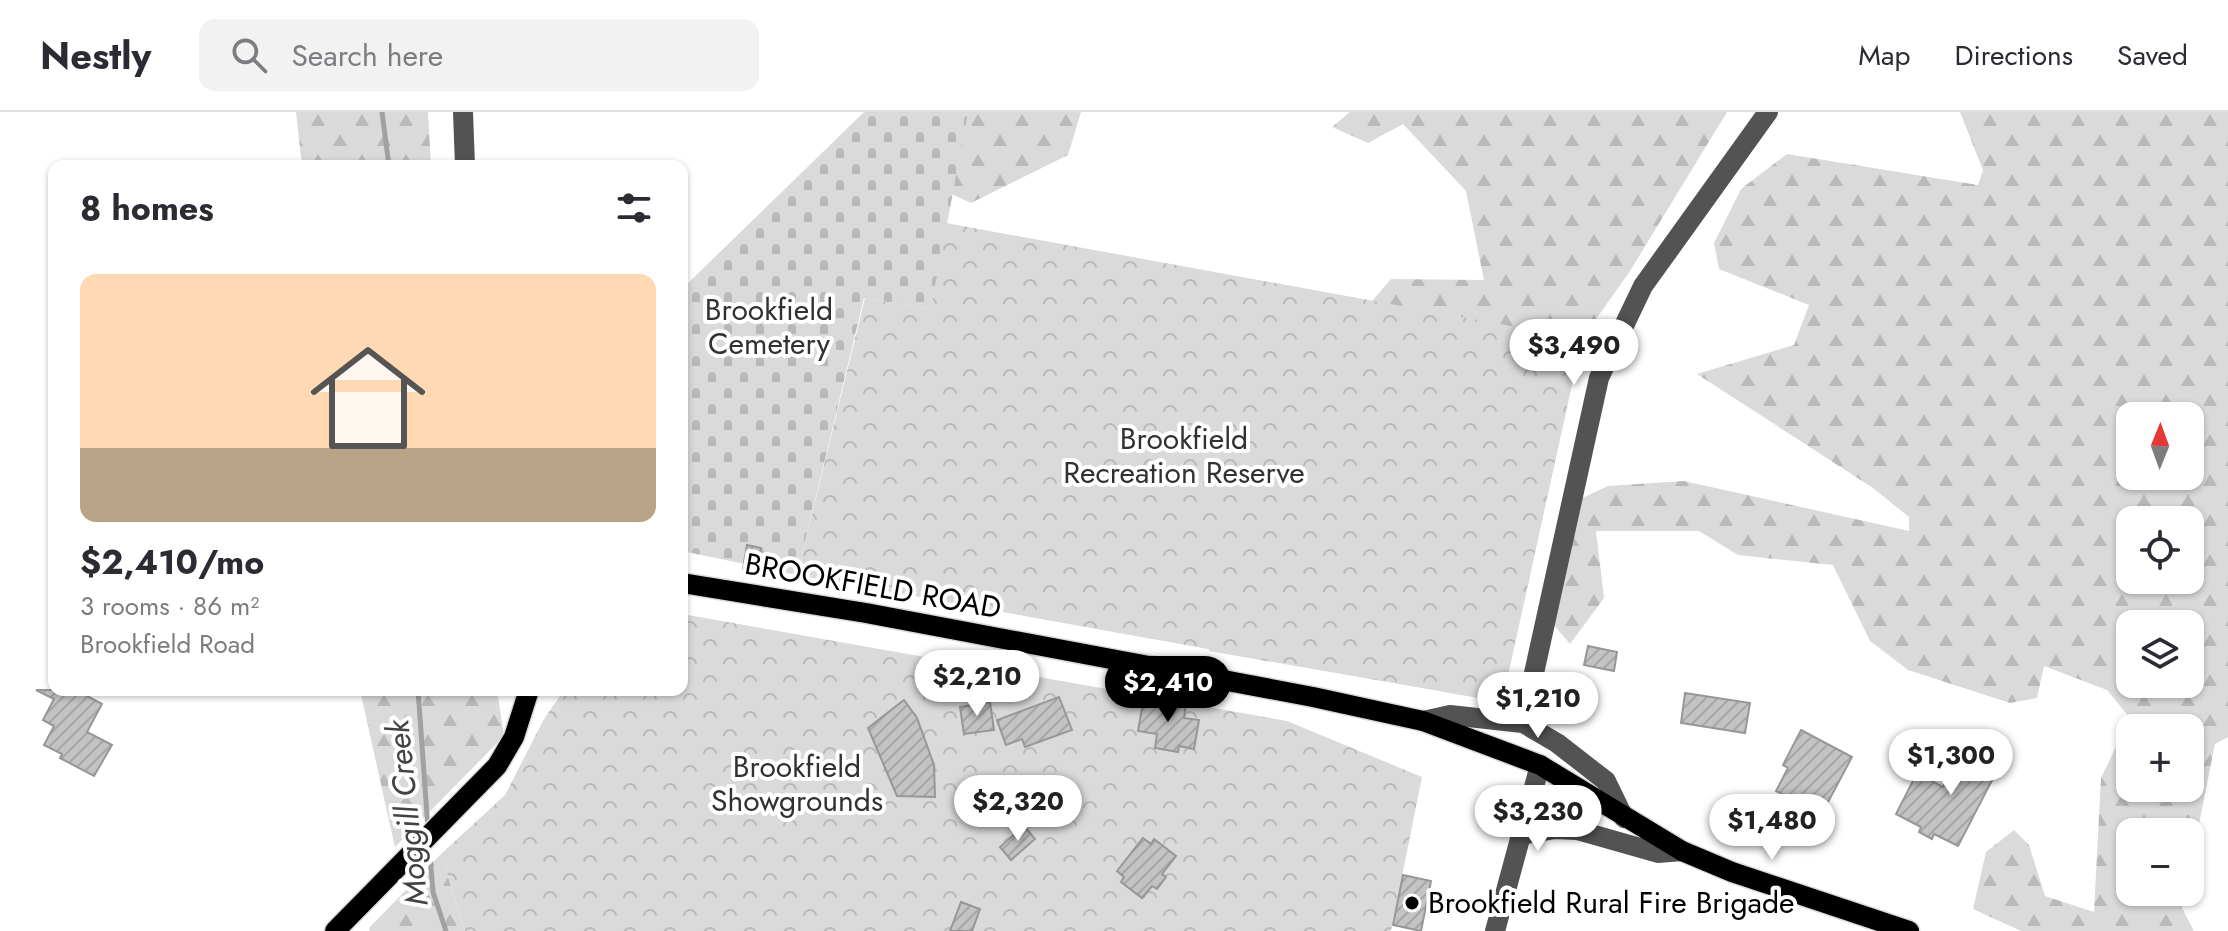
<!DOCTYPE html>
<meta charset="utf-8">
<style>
body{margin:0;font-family:Jost,sans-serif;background:#f2f2f3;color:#2b2b33;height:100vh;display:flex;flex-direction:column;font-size:30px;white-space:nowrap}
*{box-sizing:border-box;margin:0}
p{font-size:26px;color:#7c7c81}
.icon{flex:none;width:44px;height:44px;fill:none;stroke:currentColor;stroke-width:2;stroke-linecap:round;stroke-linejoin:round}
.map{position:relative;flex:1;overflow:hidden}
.details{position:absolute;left:48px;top:48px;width:640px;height:536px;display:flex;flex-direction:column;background:#fff;border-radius:16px;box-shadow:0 2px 6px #0004}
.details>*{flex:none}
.needle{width:52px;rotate:1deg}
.fabs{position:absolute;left:2116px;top:290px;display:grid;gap:16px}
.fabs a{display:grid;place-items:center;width:88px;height:88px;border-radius:16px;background:#fff;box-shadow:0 2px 6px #0004;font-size:40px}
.price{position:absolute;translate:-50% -68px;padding:0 18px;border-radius:28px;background:#fff;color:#222;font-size:26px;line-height:52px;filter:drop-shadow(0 2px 4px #0008)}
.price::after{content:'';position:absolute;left:50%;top:48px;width:24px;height:18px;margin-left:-12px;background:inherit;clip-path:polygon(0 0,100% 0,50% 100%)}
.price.current{background:#000;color:#fff}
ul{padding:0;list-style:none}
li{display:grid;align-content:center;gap:16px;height:424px;padding:0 32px}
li+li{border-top:2px solid #e1e1e2}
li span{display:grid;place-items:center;height:248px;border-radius:16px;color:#555}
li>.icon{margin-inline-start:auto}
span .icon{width:144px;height:144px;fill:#fffc;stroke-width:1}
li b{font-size:34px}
h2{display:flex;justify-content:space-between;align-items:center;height:96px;padding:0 32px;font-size:34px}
header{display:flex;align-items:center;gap:48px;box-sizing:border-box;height:112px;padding:0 40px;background:#fff;border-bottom:2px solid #e1e1e2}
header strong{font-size:38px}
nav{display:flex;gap:44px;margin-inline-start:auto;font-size:28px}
.search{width:560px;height:72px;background:#f2f2f3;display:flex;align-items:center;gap:20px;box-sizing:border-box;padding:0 28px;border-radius:16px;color:#7c7c81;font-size:30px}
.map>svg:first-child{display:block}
.forest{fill:url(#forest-firs);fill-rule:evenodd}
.cemetery{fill:url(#cemetery-stones)}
.park{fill:url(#park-crowns)}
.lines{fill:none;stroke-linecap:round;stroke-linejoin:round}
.stream{stroke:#a1a1a1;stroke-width:5}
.building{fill:url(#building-hatch);stroke:#979797;stroke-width:2}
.major-casing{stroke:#dbdbdb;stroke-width:23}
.minor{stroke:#535353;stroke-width:20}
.major{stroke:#000;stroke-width:20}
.poi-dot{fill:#000;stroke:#fff;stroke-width:3}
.labels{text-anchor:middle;stroke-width:8;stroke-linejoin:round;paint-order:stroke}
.park-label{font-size:30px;fill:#313131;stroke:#fff}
.street-label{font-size:30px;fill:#000;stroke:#fff}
.poi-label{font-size:30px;fill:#000;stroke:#fff;text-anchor:start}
.water-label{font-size:32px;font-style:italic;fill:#424242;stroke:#fff}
</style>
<header>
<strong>Nestly</strong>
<div class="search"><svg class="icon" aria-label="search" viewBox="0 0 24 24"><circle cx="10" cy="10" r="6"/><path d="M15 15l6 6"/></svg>Search here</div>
<nav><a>Map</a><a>Directions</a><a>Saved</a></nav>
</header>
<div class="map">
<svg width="2228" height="819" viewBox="0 0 2228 819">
<defs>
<pattern id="forest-firs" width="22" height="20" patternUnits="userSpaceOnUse" patternTransform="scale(2)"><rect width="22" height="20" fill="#dadada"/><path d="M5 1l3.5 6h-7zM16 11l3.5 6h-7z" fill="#b9b9b9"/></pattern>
<pattern id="cemetery-stones" width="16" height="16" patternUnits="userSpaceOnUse" patternTransform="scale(2)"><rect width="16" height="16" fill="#dadada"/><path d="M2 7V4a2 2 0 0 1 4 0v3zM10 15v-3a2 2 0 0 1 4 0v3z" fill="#b9b9b9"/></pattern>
<pattern id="park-crowns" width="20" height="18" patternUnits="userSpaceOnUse" patternTransform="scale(2)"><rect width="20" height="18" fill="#dadada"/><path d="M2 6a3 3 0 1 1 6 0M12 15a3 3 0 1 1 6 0" fill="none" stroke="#b9b9b9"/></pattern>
<pattern id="building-hatch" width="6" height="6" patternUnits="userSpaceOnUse" patternTransform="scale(2)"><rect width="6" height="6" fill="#c3c3c3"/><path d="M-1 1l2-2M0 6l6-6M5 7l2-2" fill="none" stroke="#a6a6a6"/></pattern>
</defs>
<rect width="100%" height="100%" fill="#fff"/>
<!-- forest -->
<g class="forest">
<path d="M296,0H428L431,54H302Z"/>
<path d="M876,0H1081L1068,43L971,91L884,51Z"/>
<path d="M1350,0H1727L1630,159L1582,227L1502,590L1209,539L1242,418L1322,247L1391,167L1484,168L1466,79L1403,12L1368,31L1332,15Z"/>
<path d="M1960,0H2228V625L2215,632L2190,757V720H2130V780H2185L2182,796L2194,819H2021L1973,797L1986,740L2014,718L2029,733L2045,784L2094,800L2101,666L2130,606L2107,578L2044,554L2037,586L2010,591L1908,558L1870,529L1833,453L1738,443L1699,419H1596L1604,486L1570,532L1554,513L1582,386L1608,374L1684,369L1909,419V405L1873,376L1697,262L1794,233L1809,193L1719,157L1714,131L1741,77L1787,42L1978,73L1983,58ZM2130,304H2190V364H2130ZM2130,408H2190V468H2130ZM2130,512H2190V572H2130ZM2130,616H2190V676H2130Z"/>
<path d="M360,578H497L504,624L395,735Z"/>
<path d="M441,742L465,819H370L369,816Z"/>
</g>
<!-- cemetery -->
<path class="cemetery" d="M864,0H968L931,198L864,186L797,463L682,439V177Z"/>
<!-- park -->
<g class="park">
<path d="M946,111L1582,227L1502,590L797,463L865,186L931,198Z"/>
<path d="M682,502L1287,609L1422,665L1391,819H465L441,742L505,683L544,607L564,578H682Z"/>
</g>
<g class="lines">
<!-- stream -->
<g class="stream">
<path d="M382,0L389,54"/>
<path d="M418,578L428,717"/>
<path d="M429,731L433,780L446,819"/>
</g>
</g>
<!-- building -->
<g class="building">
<path d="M747,433L761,436L757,459L743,457Z"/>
<path d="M1588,534L1617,540L1614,559L1584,553Z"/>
<path d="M36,578H76L102,592L87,620L112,633L94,664L60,646L62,642L44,633L54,614L43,608L54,587Z"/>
<path d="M1685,581L1750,591L1745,621L1681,611Z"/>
<path d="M1059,585L1072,618L1025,635L1022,627L1006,633L997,608Z"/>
<path d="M1144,585L1186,592L1184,606L1199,608L1194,637L1179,634L1178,640L1155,636L1157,622L1138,619Z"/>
<path d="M904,588L917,606L934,653L935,685L897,684L868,616Z"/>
<path d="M990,590L994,618L964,622L960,595Z"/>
<path d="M1801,618L1852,645L1819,707L1804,700L1796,715L1777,705L1788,685L1776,679L1788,656L1783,653Z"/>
<path d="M1966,631L2002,649L1958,734L1934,722L1932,727L1919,720L1921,715L1896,702L1917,661L1943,675Z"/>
<path d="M1024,714L1035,727L1011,748L1000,735Z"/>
<path d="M1143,726L1151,732L1154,727L1176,744L1162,762L1166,765L1157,777L1152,774L1142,786L1121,770L1124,765L1117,759Z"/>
<path d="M1403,763L1431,769L1421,819L1393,813Z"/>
<path d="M961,790L980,797L972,819H950Z"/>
</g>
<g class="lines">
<!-- major casing -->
<g class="major-casing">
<g id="major">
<path d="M682,471L866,501L1313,585L1423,609L1540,653L1682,739L1732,760L1909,819"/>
<path d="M335,819L497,654L514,625L529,578"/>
</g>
</g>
<!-- minor -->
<g class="minor">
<path d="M463,0L465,54"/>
<path d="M1423,609L1450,603L1523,611L1557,631L1606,669L1624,706"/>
<path d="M1523,611L1599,266L1643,174L1768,0"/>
<path d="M1520,723L1555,717L1577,718L1658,741L1682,739"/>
<path d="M1495,819L1540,653"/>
</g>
<!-- major -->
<use href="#major" class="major"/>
</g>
<!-- markers -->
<circle class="poi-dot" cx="1412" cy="791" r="8"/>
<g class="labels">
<!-- park labels -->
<g class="park-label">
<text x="769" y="208">Brookfield<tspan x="769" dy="34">Cemetery</tspan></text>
<text x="1184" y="337">Brookfield<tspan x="1184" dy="34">Recreation Reserve</tspan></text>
<text x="797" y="665">Brookfield<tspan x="797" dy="34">Showgrounds</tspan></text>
</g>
<!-- street labels -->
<g class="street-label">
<text transform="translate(873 474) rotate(10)" y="10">BROOKFIELD ROAD</text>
</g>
<!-- poi labels -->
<g class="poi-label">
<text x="1428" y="801">Brookfield Rural Fire Brigade</text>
</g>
<!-- water labels -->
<g class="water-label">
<text transform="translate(407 701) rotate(-96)" y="11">Moggill Creek</text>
</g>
</g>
</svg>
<div class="fabs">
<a><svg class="needle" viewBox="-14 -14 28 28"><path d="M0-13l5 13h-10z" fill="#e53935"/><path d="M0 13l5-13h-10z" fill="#7c7c81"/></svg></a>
<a><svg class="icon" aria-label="locate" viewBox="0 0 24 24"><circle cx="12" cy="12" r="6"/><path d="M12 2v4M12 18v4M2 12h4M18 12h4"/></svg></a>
<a><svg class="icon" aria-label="layers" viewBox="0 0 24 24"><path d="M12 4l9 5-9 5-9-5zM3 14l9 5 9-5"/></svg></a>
<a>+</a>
<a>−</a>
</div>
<b class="price" style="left:1574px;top:275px">$3,490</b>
<b class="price" style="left:977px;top:606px">$2,210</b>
<b class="price current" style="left:1168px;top:612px">$2,410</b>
<b class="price" style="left:1538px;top:628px">$1,210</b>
<b class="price" style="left:1951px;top:685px">$1,300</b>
<b class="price" style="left:1018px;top:731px">$2,320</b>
<b class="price" style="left:1538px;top:741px">$3,230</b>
<b class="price" style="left:1772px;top:750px">$1,480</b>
<section class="details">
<h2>8 homes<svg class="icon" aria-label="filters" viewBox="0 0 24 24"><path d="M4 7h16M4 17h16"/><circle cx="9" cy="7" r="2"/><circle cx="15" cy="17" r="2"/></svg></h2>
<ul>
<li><span style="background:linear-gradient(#ffd9b3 70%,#b9a48a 0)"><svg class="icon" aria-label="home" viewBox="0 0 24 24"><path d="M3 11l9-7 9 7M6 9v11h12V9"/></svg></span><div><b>$2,410/mo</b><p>3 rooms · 86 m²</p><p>Brookfield Road</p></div></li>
</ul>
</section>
</div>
